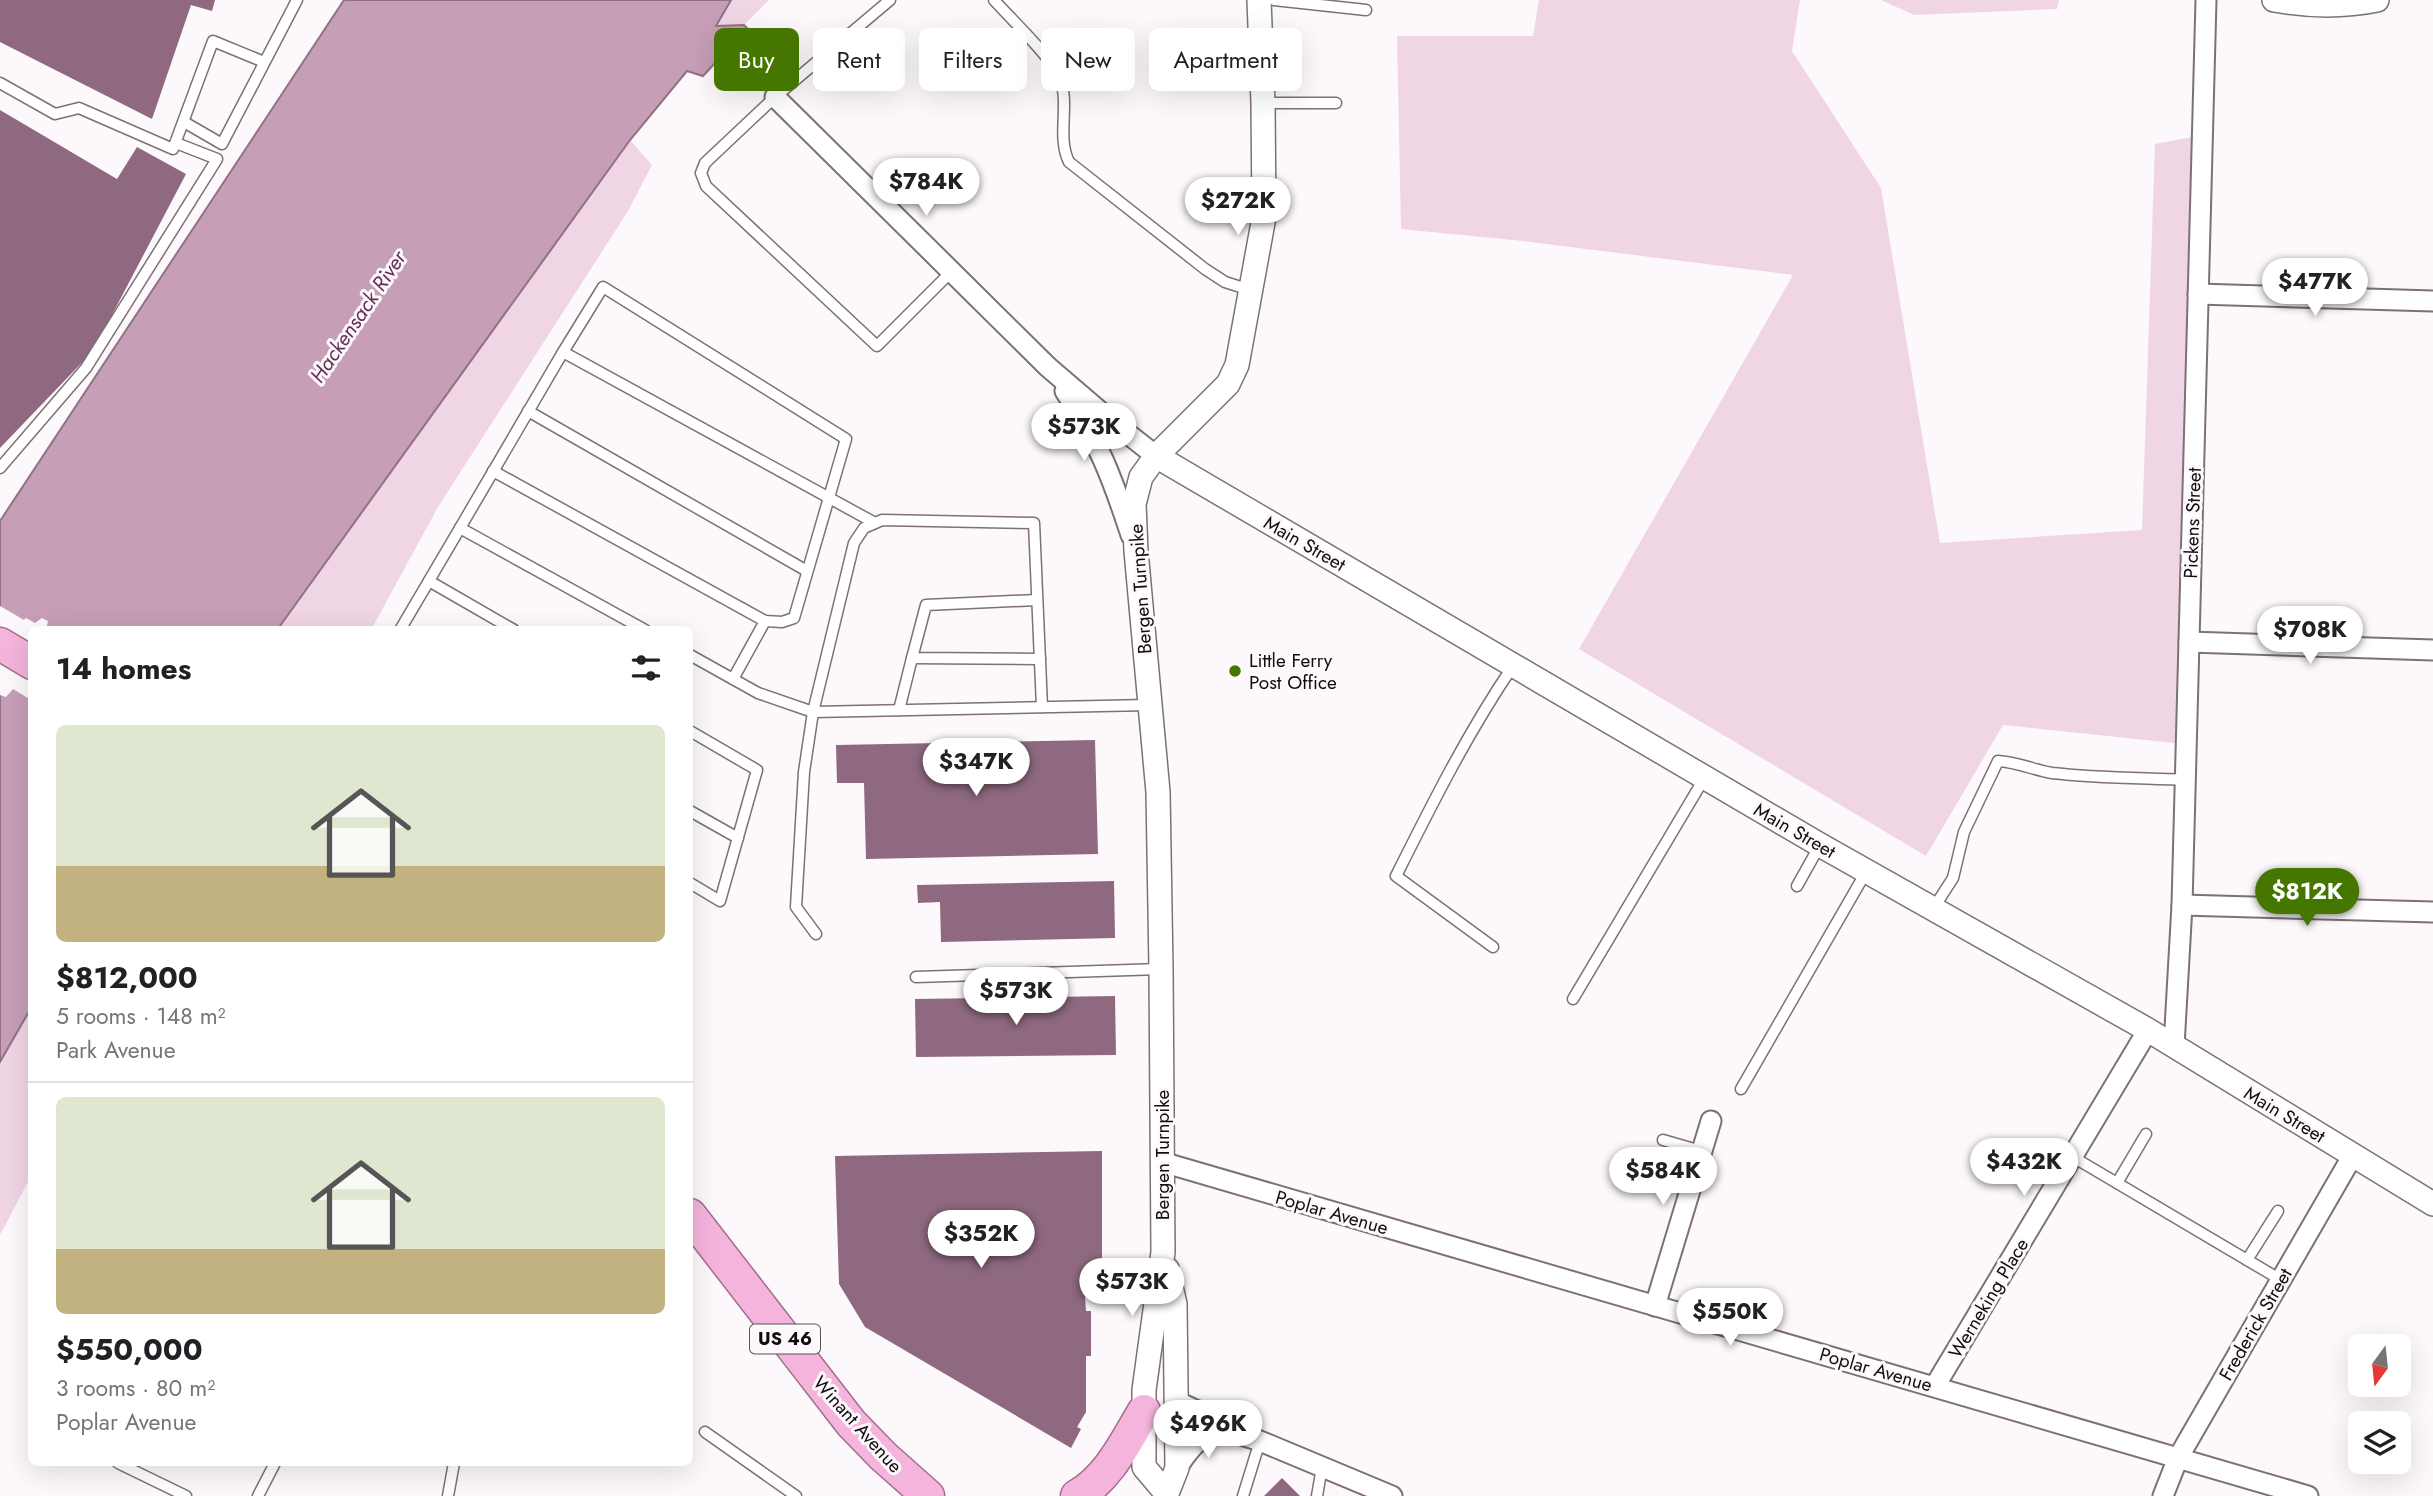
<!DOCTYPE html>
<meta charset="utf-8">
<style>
body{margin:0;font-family:Jost,sans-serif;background:#f6f6f6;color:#202124;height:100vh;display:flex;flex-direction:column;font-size:26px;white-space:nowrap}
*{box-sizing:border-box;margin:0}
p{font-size:23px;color:#757577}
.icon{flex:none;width:38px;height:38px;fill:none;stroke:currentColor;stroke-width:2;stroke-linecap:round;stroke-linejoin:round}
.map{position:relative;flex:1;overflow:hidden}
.side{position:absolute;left:28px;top:626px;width:665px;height:840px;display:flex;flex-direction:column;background:#fff;border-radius:10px;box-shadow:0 7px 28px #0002}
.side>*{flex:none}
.hud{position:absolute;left:714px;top:28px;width:665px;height:63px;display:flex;gap:14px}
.needle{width:46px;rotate:195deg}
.fabs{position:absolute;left:2348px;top:1334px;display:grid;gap:14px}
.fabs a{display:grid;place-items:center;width:63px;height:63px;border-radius:10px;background:#fff;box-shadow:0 7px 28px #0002;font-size:35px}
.price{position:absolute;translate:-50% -60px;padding:0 16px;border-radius:24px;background:#fff;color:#222;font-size:23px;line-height:46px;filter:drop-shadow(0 2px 4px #0008)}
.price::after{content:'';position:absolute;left:50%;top:42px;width:21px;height:16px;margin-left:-10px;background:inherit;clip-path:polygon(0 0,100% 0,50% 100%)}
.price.active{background:#447600;color:#fff}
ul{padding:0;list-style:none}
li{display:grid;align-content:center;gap:14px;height:371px;padding:0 28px}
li+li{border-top:2px solid #e0e0e0}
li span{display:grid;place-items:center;height:217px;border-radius:10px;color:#555}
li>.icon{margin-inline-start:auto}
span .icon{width:126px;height:126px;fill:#fffc;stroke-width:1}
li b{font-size:30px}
h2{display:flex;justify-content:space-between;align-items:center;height:84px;padding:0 28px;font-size:30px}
.pill{padding:0 24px;border-radius:10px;background:#fff;box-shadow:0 7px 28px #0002;font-size:24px;line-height:63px}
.pill.active{background:#447600;color:#fff}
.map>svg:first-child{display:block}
.green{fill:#f0d5e5}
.water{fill:#c69eb6;stroke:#907284;stroke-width:2}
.pier{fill:#fdf8fb}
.building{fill:#8e697f}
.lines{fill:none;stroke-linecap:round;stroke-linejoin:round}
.service-casing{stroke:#7d7077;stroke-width:13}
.minor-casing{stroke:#7d7077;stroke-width:23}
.tertiary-casing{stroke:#7d7077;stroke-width:26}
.trunk-casing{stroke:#a36e8e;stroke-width:35}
.service{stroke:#fff;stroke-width:10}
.minor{stroke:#fff;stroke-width:19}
.tertiary{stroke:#fff;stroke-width:23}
.trunk{stroke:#f4b4dc;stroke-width:32}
.poi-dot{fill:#447600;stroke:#fdf8fb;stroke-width:2.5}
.labels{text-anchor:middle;stroke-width:6;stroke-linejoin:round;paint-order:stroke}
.shield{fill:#fdf8fb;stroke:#585356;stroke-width:2}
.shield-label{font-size:18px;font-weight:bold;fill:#110c0f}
.street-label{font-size:19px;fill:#110c0f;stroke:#fdf8fb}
.poi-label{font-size:19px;fill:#110c0f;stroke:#fdf8fb;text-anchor:start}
.water-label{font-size:21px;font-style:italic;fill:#643052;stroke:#fdf8fb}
</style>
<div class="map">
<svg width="2433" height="1496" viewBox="0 0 2433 1496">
<rect width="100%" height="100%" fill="#fdf8fb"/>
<!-- green -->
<g class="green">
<path d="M731,0H769L744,25L716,26Z"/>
<path d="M1539,0H1800L1792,51L1881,188L1940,543L2142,530L2155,144L2203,135L2183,744L2003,725L1926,856L1579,649L1793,275L1523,241L1401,229L1397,36H1533Z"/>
<path d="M1881,0H2059L2057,9L1914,15Z"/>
<path d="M630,140L652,165L628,211L438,507L371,630H277Z"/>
<path d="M31,1008V1176L0,1235V1062Z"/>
</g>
<!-- water -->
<path class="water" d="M344,0H731L716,26L744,25L769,50L748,67L715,63L703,76L687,71L630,140L277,630H32L31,1008L0,1062V521Z"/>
<!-- pier -->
<path class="pier" d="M0,606L24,620L26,618L35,623L42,618L48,621L46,630H32L31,700L13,689L6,697L0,695Z"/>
<!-- building -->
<g class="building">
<path d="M0,0H215L212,11L191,5L152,119L0,42Z"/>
<path d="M0,110L117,179L137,147L186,174L93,351L0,448Z"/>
<path d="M1095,740L1098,854L866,859L864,783H837L836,745Z"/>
<path d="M1114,881L1115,938L941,942L940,902L918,903L917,885Z"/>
<path d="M1115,996L1116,1055L916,1057L915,999Z"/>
<path d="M1102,1151V1298L1085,1297L1086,1311H1091V1356H1086V1412L1077,1427L1081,1429L1071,1448L865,1327L839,1284L835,1156Z"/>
<path d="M1282,1478L1300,1496H1264Z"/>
</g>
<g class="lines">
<!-- service casing -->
<g class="service-casing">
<g id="service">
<path d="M890,0L775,97L705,163L701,173L706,186L877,346L951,272"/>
<path d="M994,0C1009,17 1052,58 1059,76C1071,103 1056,136 1069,162L1205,269L1225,282L1250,290"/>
<path d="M1274,0L1366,10"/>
<path d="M0,83L55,114L79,108L173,149L213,41L264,62"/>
<path d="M1263,103H1336"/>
<path d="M184,122L222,144L297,0"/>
<path d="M528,411L807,571"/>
<path d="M0,468L86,368L217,159L176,143"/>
<path d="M493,471L765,621L782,622L794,618L846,439L603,287L563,352"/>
<path d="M429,581L514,630"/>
<path d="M1037,600L926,605L912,658L1040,659"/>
<path d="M400,630L460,528"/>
<path d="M645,630L460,528L563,352L875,523"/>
<path d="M690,655L758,693L813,712L1149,705"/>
<path d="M733,679L765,621"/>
<path d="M899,710L912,658"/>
<path d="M690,731L757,770L720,901L690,883"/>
<path d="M690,811L738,838"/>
<path d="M1797,886L1820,845"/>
<path d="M1933,909L1953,878L1964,832L1998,761C2017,762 2034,770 2052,773C2096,778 2141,778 2185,780"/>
<path d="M816,934L796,907L804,772L813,712L854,543L864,528L882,520L1034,523L1042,707"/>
<path d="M1493,947L1396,876C1432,804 1468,732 1513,666"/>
<path d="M916,977L1160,969"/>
<path d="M1573,999L1705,777"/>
<path d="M1741,1089L1866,872"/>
<path d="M1663,1140L1701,1151"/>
<path d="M2073,1157L2281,1280"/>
<path d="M2117,1183L2146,1134"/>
<path d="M2247,1260L2278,1211"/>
<path d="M705,1432L796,1496"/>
<path d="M118,1463L186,1496"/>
<path d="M258,1496L275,1463"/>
<path d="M448,1496L454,1463"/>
<path d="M1243,1496L1260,1441"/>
<path d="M1317,1496L1322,1467"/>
</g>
</g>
<!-- minor casing -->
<g class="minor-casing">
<g id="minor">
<path d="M775,97L1048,367L1104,415L1156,456"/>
<path d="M2198,294L2433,301"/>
<path d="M1065,391C1098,440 1113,480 1131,535"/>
<path d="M2189,642L2433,650"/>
<path d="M2182,905L2433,912"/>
<path d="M2174,1046L2182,905L2206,0"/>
<path d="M1162,1162L2308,1496"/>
<path d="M1655,1306L1711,1121"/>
<path d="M1935,1386L2148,1030"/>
<path d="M1176,1401L1204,1414L1226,1430L1260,1441L1392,1496"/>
<path d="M1177,1468C1190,1448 1202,1432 1226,1430"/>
<path d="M2163,1496L2178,1458L2353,1155"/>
</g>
</g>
<!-- tertiary casing -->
<g class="tertiary-casing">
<g id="tertiary">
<path d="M2274,0C2308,6 2343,7 2377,0"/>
<path d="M1156,456L1820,845L2148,1030L2433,1204"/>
<path d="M1166,1493L1144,1467V1390L1163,1252L1161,969L1158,792L1136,551L1134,504L1141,477L1156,456L1228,384L1237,365L1264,217L1263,103L1259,0"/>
<path d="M1166,1496L1177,1468L1175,1304L1167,1269"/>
</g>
</g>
<!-- trunk casing -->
<g class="trunk-casing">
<g id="trunk">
<path d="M0,644L32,663"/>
<path d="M690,1215L851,1423L883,1456L928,1496"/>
<path d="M1077,1496C1109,1478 1126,1441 1144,1411"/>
</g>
</g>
<!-- service -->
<use href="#service" class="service"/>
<!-- minor -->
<use href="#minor" class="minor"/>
<!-- tertiary -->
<use href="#tertiary" class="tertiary"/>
<!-- trunk -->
<use href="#trunk" class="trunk"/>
</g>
<!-- markers -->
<circle class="poi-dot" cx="1235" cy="671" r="7"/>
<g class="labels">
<!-- shield labels -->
<rect class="shield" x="750" y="1324.5" width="70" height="29" rx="5"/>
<g class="shield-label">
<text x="785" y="1345">US 46</text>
</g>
<!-- street labels -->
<g class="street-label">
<text transform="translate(2192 523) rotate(-88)" y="7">Pickens Street</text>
<text transform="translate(1305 543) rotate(30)" y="7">Main Street</text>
<text transform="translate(1140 589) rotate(-94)" y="7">Bergen Turnpike</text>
<text transform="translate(1795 830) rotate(30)" y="7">Main Street</text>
<text transform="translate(2285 1114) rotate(31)" y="7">Main Street</text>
<text transform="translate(1162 1155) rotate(-90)" y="7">Bergen Turnpike</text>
<text transform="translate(1332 1212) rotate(16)" y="7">Poplar Avenue</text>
<text transform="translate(1988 1298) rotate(-59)" y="7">Werneking Place</text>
<text transform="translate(2255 1324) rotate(-60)" y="7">Frederick Street</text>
<text transform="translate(1876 1369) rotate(16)" y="7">Poplar Avenue</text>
<text transform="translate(858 1424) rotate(48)" y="7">Winant Avenue</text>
</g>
<!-- poi labels -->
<g class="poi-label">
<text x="1249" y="667">Little Ferry<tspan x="1249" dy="22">Post Office</tspan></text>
</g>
<!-- water labels -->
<g class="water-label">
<text transform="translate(358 317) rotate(-56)" y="7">Hackensack River</text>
</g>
</g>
</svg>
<div class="fabs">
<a><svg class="needle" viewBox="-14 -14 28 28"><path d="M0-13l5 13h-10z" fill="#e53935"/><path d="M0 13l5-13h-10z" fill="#757577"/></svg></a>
<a><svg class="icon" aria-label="layers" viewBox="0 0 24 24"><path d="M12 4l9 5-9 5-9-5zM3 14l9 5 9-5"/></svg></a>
</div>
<b class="price" style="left:926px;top:218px">$784K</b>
<b class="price" style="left:1238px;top:237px">$272K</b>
<b class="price" style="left:2315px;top:318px">$477K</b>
<b class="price" style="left:1084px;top:463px">$573K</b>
<b class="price" style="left:2310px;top:666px">$708K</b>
<b class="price" style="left:976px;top:798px">$347K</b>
<b class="price active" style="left:2307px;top:928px">$812K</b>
<b class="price" style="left:1016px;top:1027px">$573K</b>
<b class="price" style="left:2024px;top:1198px">$432K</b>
<b class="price" style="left:1663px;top:1207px">$584K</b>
<b class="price" style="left:981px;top:1270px">$352K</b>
<b class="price" style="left:1132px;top:1318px">$573K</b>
<b class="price" style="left:1730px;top:1348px">$550K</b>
<b class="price" style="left:1208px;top:1460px">$496K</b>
<div class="hud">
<a class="pill active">Buy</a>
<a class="pill">Rent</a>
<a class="pill">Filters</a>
<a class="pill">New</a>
<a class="pill">Apartment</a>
</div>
<section class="side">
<h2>14 homes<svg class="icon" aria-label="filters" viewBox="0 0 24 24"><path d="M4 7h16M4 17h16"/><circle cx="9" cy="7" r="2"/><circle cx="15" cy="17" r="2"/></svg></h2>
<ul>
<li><span style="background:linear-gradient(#dfe7d0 65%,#c2b280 0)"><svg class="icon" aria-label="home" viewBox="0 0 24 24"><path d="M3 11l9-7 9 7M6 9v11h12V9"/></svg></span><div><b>$812,000</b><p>5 rooms · 148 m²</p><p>Park Avenue</p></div></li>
<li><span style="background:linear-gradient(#dfe7d0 70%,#c2b280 0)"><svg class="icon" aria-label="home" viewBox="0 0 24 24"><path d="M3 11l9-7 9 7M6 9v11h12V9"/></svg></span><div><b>$550,000</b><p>3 rooms · 80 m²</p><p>Poplar Avenue</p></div></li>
</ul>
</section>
</div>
